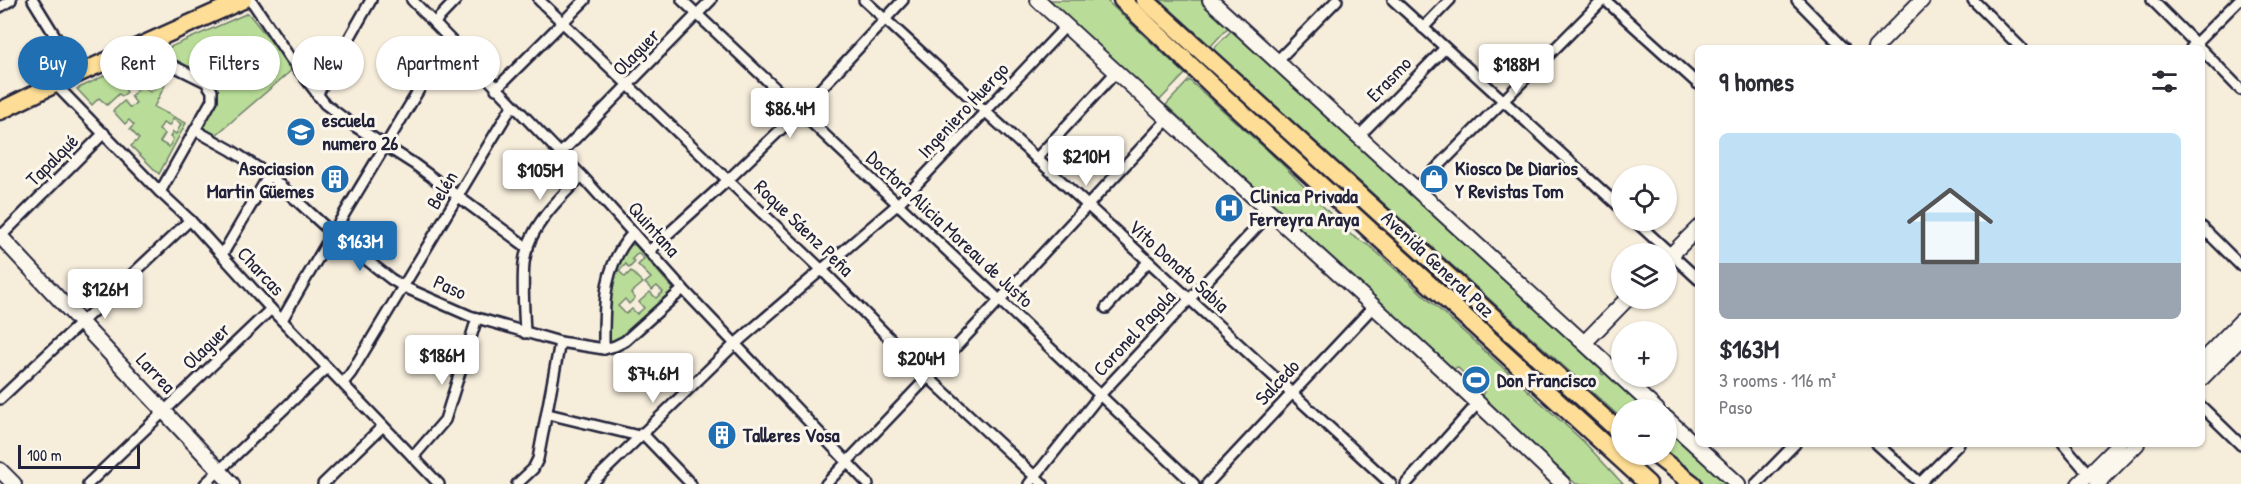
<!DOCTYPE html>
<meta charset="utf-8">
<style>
body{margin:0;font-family:"Patrick Hand",sans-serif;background:#f2f2f3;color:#2b2b33;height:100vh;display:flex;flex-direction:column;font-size:22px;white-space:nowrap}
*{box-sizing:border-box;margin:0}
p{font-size:20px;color:#7c7c81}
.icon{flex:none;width:33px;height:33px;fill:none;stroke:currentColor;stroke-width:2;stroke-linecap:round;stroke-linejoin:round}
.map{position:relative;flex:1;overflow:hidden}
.drawer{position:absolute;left:1695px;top:45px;width:510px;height:402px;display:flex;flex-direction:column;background:#fff;border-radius:9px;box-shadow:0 2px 4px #0004}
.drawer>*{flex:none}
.hud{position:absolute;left:18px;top:36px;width:570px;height:54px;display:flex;gap:12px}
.buttons{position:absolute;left:1611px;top:165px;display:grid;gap:12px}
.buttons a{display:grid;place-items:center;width:66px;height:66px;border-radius:50%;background:#fff;box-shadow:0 2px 4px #0004;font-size:30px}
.scale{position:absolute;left:18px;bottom:15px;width:122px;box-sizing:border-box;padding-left:6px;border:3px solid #22223b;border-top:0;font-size:16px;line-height:21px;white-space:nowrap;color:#22223b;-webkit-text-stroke:4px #fbf7ec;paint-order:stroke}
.price{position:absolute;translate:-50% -51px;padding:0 14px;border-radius:6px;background:#fff;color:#222;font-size:20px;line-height:39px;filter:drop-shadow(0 2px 3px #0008)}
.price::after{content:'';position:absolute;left:50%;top:36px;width:18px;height:14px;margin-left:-9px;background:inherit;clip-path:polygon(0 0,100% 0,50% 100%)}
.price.active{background:#1f6fb2;color:#fff}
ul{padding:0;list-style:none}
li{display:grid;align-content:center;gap:12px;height:318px;padding:0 24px}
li+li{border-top:2px solid #e1e1e2}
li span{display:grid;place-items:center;height:186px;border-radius:9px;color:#555}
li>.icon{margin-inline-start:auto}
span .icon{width:108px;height:108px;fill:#fffc;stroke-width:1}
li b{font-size:26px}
h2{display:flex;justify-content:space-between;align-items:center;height:72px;padding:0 24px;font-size:26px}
.pill{padding:0 21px;border-radius:27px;background:#fff;box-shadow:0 2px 4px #0004;font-size:21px;line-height:54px}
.pill.active{background:#1f6fb2;color:#fff}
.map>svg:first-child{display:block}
.green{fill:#b9dd98;stroke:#6e806a;stroke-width:1.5;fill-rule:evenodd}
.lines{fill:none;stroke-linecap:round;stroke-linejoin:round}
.street-casing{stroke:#22223b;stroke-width:14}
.secondary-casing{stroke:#22223b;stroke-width:18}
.highway-casing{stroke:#22223b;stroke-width:21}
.street{stroke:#fbf7ec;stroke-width:9}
.secondary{stroke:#fbf7ec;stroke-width:14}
.highway{stroke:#fedd96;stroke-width:16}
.labels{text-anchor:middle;stroke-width:6;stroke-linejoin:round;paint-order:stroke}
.street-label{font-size:20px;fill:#22223b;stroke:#fbf7ec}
.poi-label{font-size:20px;font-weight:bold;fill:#22223b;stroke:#fbf7ec;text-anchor:start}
</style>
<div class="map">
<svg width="2241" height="484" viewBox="0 0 2241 484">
<rect width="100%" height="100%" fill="#f6eddb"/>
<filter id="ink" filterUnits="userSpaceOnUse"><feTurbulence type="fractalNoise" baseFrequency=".0167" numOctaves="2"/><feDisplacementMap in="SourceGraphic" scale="12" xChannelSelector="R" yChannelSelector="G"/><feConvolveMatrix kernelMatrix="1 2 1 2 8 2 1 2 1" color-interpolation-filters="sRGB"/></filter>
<g filter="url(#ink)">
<!-- green -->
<g class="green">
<path d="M1047,0H1106L1185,74L1159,101Z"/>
<path d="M1160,0H1202L1231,24L1211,46Z"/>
<path d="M248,13L293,69L216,135L206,131L203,124C206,109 226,95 211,81L161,51Z"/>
<path d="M1234,28L1589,353L1587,357L1602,370L1601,373L1603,375L1607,370L1650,409L1622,410L1621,418L1213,49Z"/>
<path d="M139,59L171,73L154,107L186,123L159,174L131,146L139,139L130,129L134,125L129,120L125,124L113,111L124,101L130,108L136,103L131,96L142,85L150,92L157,86L150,78L155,72L149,67L143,72L146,75L140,81L137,78L125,89L127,92L122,96L119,94L107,105L99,98L92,105L77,89ZM173,119L181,124L176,134L173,132L170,137L173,139L169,147L160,142L165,134L159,130L163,123L169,126Z"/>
<path d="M1189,80L1279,161L1351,235L1371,247L1584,442L1623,484H1576L1481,396L1484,392L1457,367L1453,370L1166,105Z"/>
<path d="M630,245H635L673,289L671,294L620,342L610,341C603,324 613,256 630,245ZM638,253L644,259L638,265L651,278L645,283L652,290L657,286L663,292L656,298L650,292L639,302L644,308L637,314L632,309L626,314L618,306L625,299L629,304L635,298L631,293L643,283L631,271L625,277L619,271L626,264L629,268L635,262L632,259Z"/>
<path d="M1667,425L1731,484H1701L1666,454Z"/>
</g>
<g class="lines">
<!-- street casing -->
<g class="street-casing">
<g id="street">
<path d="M33,0L78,73"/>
<path d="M251,0L290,58L325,104L353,125L414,164L528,248"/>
<path d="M412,0L582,176L683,289L868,484"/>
<path d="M539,0L822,270L928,377L1043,484"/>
<path d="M682,0L1194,484"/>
<path d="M864,0L1391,484"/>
<path d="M1393,0L1622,209"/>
<path d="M1605,0L1698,84"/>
<path d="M1797,0L1844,48"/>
<path d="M1973,0L2021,48"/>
<path d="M2152,0L2200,48"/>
<path d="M0,7L11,0"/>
<path d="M434,23L456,0"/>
<path d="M1423,28L1450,0"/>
<path d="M137,48L206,82L212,91V100L160,192"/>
<path d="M2191,48L2239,0"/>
<path d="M2202,50L2241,90"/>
<path d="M1277,61L1337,0"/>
<path d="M55,84L160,192L190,220L271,309L439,484"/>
<path d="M496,89L585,0"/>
<path d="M317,95L371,0"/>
<path d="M195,130L231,150L269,175L332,233L391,279L404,287L470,316L560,342L604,349L615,346L625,341L683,289"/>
<path d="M1359,136L1445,48"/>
<path d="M560,154L711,0"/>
<path d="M1036,159L1117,71"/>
<path d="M1417,188L1603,0"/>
<path d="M1634,220L1698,279"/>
<path d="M2202,227L2241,266"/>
<path d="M0,237L104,133"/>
<path d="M649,251L728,180L800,111L903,0"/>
<path d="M222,255L269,175"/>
<path d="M1106,308L1148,262"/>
<path d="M282,320C336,225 394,133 449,39"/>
<path d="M525,333C524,310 522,286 524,263C528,228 558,199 582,176"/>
<path d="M604,349C604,306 602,266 633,233"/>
<path d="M343,383L351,373L512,106"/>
<path d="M0,399L190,220"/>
<path d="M2202,407L2241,445"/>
<path d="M548,414L639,436"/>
<path d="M642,433L691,484"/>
<path d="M1877,444L1921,484"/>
<path d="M2063,444L2092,478"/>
<path d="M413,457L445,420L477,318"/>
<path d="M88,484L271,309"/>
<path d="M205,484L327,368"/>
<path d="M323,484L383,426"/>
<path d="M517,484L533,469L538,459L560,342"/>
<path d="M591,484L735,344L898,204L1066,26"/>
<path d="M826,484L928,377L1169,118"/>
<path d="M1029,484L1099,396L1271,212"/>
<path d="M1207,484L1374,306"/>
<path d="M1406,484L1479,402"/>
<path d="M1756,484L1795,444"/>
<path d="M1919,484L1959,444"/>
</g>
</g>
<!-- secondary casing -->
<g class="secondary-casing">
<g id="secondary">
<path d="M1038,0C1213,162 1392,319 1563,484"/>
<path d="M1210,0L1657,410"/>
<path d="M1875,48L1922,0"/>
<path d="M0,236L232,484"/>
<path d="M1666,260L1698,228"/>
<path d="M1585,342L1628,298"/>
<path d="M2202,361L2241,321"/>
<path d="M2202,378L2241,338"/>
<path d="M1666,418L1738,484"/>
<path d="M0,470L14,484"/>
<path d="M2079,484L2119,444"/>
<path d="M2097,484L2137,444"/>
</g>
</g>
<!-- highway casing -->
<g class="highway-casing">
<g id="highway">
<path d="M1122,0L1220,93L1648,484"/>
<path d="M1145,0L1622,434"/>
<path d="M0,111L55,84L243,0"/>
<path d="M1654,454L1693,484"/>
</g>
</g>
<!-- street -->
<use href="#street" class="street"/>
<!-- secondary -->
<use href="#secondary" class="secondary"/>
<!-- highway -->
<use href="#highway" class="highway"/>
</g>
</g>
<!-- icons -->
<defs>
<g id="school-disc" transform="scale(1.5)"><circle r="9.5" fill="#1f6fb2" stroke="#fbf7ec"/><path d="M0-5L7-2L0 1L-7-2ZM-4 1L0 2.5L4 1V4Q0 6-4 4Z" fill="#fff"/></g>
<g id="building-disc" transform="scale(1.5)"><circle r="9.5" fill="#1f6fb2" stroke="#fbf7ec"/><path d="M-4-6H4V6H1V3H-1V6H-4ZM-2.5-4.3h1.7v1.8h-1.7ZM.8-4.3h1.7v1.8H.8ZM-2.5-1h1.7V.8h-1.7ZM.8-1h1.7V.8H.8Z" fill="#fff"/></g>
<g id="shop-disc" transform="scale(1.5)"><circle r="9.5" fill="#1f6fb2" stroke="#fbf7ec"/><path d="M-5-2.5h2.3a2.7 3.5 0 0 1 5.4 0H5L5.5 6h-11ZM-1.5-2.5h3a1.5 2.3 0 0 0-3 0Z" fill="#fff"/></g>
<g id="hospital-disc" transform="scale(1.5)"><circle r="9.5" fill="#1f6fb2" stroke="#fbf7ec"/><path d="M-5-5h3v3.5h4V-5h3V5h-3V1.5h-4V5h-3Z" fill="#fff"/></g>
<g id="stadium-disc" transform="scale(1.5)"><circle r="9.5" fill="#1f6fb2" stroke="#fbf7ec"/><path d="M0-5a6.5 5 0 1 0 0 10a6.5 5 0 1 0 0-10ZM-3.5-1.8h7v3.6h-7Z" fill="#fff"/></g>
</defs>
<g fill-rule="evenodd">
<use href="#school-disc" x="301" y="132"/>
<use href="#building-disc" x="335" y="179"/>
<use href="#shop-disc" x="1434" y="179"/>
<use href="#hospital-disc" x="1229" y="208"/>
<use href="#stadium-disc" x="1476" y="380"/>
<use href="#building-disc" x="722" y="435"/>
</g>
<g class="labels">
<!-- street labels -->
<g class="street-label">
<text transform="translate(636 52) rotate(-46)" y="7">Olaguer</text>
<text transform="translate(1389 79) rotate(-46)" y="7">Erasmo</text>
<text transform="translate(963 110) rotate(-47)" y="7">Ingeniero Huergo</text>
<text transform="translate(52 160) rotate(-45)" y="7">Tapalqué</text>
<text transform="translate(442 190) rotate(-59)" y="7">Belén</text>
<text transform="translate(804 228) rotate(44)" y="7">Roque Sáenz Peña</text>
<text transform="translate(654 229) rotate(48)" y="7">Quintana</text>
<text transform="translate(950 229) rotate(43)" y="7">Doctora Alicia Moreau de Justo</text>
<text transform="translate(1438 264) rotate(43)" y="7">Avenida General Paz</text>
<text transform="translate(1179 266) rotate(42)" y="7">Vito Donato Sabia</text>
<text transform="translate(261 271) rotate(47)" y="7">Charcas</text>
<text transform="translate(450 287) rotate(24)" y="7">Paso</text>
<text transform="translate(1134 333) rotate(-47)" y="7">Coronel Pagola</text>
<text transform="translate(206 346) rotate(-44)" y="7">Olaguer</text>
<text transform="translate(156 373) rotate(47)" y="7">Larrea</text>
<text transform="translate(1277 382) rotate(-47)" y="7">Salcedo</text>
</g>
<!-- poi labels -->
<g class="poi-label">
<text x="322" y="127">escuela<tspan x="322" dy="23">numero 26</tspan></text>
<text x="314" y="175" text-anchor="end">Asociasion<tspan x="314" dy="23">Martin Güemes</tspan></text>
<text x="1455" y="175">Kiosco De Diarios<tspan x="1455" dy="23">Y Revistas Tom</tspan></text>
<text x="1250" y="203">Clinica Privada<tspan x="1250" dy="23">Ferreyra Araya</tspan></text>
<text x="1497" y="387">Don Francisco</text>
<text x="743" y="442">Talleres Vosa</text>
</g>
</g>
</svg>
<div class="buttons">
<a><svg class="icon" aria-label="locate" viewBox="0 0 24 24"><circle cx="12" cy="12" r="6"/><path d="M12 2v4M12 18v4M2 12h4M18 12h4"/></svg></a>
<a><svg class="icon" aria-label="layers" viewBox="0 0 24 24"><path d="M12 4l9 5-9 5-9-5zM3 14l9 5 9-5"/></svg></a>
<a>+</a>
<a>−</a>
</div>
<div class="scale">100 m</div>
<b class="price" style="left:1516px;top:95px">$188M</b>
<b class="price" style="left:790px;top:139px">$86.4M</b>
<b class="price" style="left:1086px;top:187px">$210M</b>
<b class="price" style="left:540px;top:201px">$105M</b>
<b class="price active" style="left:360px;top:272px">$163M</b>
<b class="price" style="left:105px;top:320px">$126M</b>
<b class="price" style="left:442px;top:386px">$186M</b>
<b class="price" style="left:921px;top:389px">$204M</b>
<b class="price" style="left:653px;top:404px">$74.6M</b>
<div class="hud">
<a class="pill active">Buy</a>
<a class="pill">Rent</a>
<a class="pill">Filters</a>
<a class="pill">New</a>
<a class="pill">Apartment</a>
</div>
<section class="drawer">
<h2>9 homes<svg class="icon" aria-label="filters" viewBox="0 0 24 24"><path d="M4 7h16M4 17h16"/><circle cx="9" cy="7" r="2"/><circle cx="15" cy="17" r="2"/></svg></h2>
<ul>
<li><span style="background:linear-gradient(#bfe0f5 70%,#9aa5b1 0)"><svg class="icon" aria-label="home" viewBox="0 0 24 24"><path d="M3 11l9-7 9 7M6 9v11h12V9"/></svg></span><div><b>$163M</b><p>3 rooms · 116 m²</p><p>Paso</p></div></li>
</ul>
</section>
</div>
